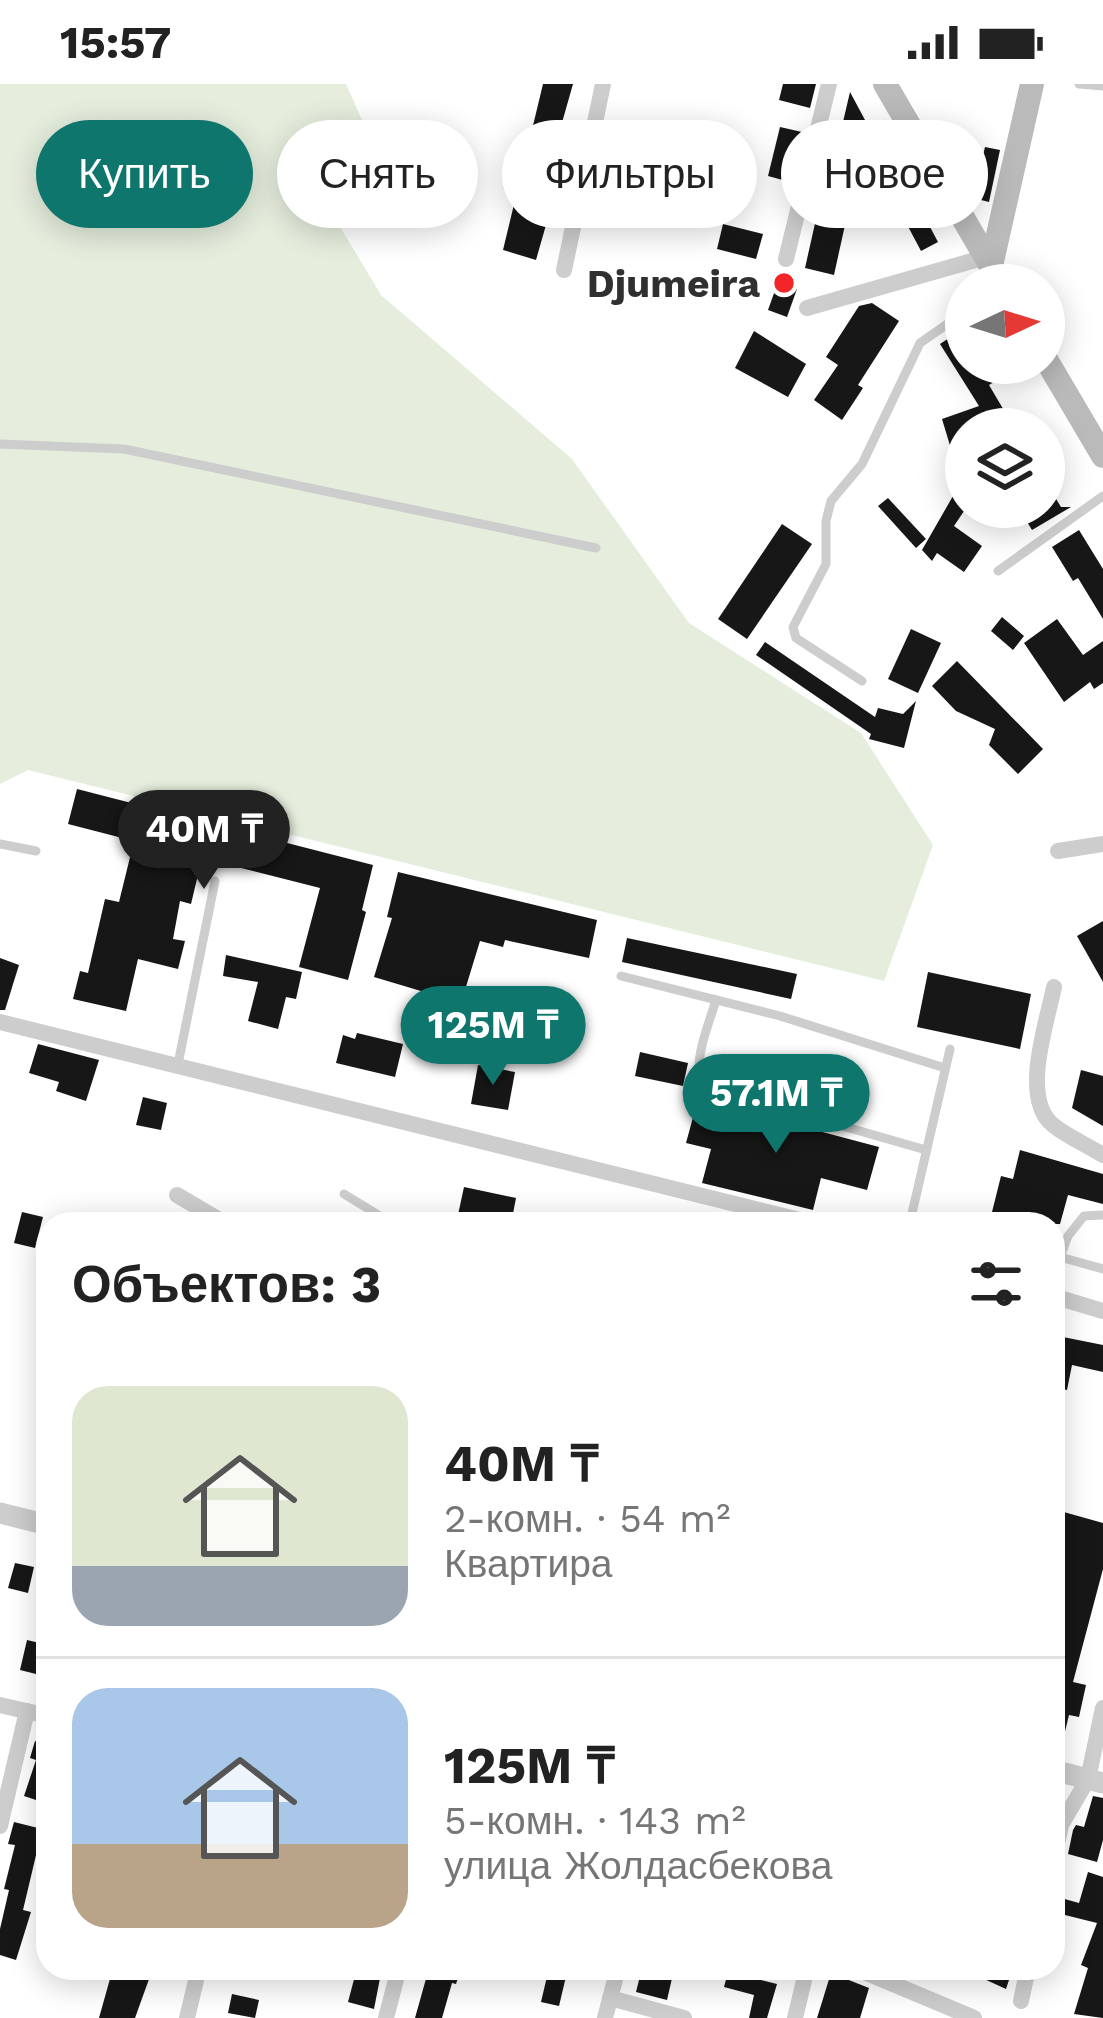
<!DOCTYPE html>
<html lang="ru">
<meta charset="utf-8">
<style>
body{margin:0;font-family:"Work Sans",sans-serif;background:#f6f6f6;color:#222;height:100vh;display:flex;flex-direction:column;font-size:45px;white-space:nowrap}
*{box-sizing:border-box;margin:0}
p{font-size:39px;color:#767676}
.icon{flex:none;width:66px;height:66px;fill:none;stroke:currentColor;stroke-width:2;stroke-linecap:round;stroke-linejoin:round}
.map{position:relative;flex:1;overflow:hidden}
.panel{position:absolute;left:36px;top:1128px;width:1029px;height:768px;display:flex;flex-direction:column;background:#fff;border-radius:36px;box-shadow:0 6px 30px #0003}
.panel>*{flex:none}
.banner{position:absolute;left:36px;top:36px;width:1032px;height:108px;display:flex;gap:24px}
.needle{width:78px;rotate:86deg}
.buttons{position:absolute;left:945px;top:180px;display:grid;gap:24px}
.buttons a{display:grid;place-items:center;width:120px;height:120px;border-radius:50%;background:#fff;box-shadow:0 6px 30px #0003;font-size:60px}
.price{position:absolute;translate:-50% -102px;padding:0 27px;border-radius:42px;background:#0f766e;color:#fff;font-size:39px;line-height:78px;filter:drop-shadow(0 3px 6px #0008)}
.price::after{content:'';position:absolute;left:50%;top:72px;width:36px;height:27px;margin-left:-18px;background:inherit;clip-path:polygon(0 0,100% 0,50% 100%)}
.price.active{background:#222;color:#fff}
ul{padding:0;list-style:none}
li{display:flex;align-items:center;gap:36px;height:300px;padding:0 36px}
li+li{border-top:3px solid #e0e0e0}
li span{display:grid;place-items:center;flex:none;width:336px;height:240px;border-radius:36px;color:#555}
li>.icon{margin-inline-start:auto}
span .icon{width:144px;height:144px;fill:#fffc;stroke-width:1}
li b{font-size:51px}
h2{display:flex;justify-content:space-between;align-items:center;height:144px;padding:0 36px;font-size:51px}
.tag{padding:0 42px;border-radius:54px;background:#fff;box-shadow:0 6px 30px #0003;font-size:42px;line-height:108px}
.tag.active{background:#0f766e;color:#fff}
.status{display:flex;justify-content:space-between;align-items:center;height:84px;padding:0 60px;background:#fff;direction:ltr}
.status svg{height:33px;fill:currentColor}
.map>svg:first-child{display:block}
.green{fill:#e5eedd}
.building{fill:#171717}
.lines{fill:none;stroke-linecap:round;stroke-linejoin:round}
.service{stroke:#cdcdcd;stroke-width:9}
.minor{stroke:#cdcdcd;stroke-width:16}
.tertiary{stroke:#cdcdcd;stroke-width:21}
.secondary{stroke:#bababa;stroke-width:24}
.poi-dot{fill:#f42528;stroke:#fff;stroke-width:4.5}
.labels{text-anchor:middle;stroke-width:12;stroke-linejoin:round;paint-order:stroke}
.poi-label{font-size:39px;font-weight:bold;fill:#303030;stroke:#fff;text-anchor:end}
</style>
<div class="status"><b>15:57</b><svg viewBox="0 0 49 12"><path d="M0 12V9h3v3zM5 12V6h3v6zM10 12V3h3v9zM15 12V0h3v12zM26 1h20v11H26zM47 4h2v5h-2z"/></svg></div>
<div class="map">
<svg width="1103" height="1934" viewBox="0 0 1103 1934">
<rect width="100%" height="100%" fill="#fff"/>
<!-- green -->
<path class="green" d="M0,0H346L367,47L339,141L381,211L572,375L689,539L861,649L933,761L884,897L28,686L0,700Z"/>
<!-- building -->
<g class="building">
<path d="M543,0H573L536,130L548,134L536,176L503,166Z"/>
<path d="M783,0H816L810,24L779,16Z"/>
<path d="M850,8L879,62L877,82L835,72Z"/>
<path d="M780,43L802,48L790,98L768,92Z"/>
<path d="M985,63L1000,66L989,118L973,114Z"/>
<path d="M639,73L659,80L652,101L632,94Z"/>
<path d="M911,107L938,158L921,167L894,116Z"/>
<path d="M642,112L663,119L655,140L635,134Z"/>
<path d="M816,135L845,141L834,191L805,184Z"/>
<path d="M723,140L763,150L756,175L717,165Z"/>
<path d="M778,198L797,205L787,233L768,226Z"/>
<path d="M872,219L899,237L858,301L863,304L842,336L814,316L838,281L826,273L859,222Z"/>
<path d="M961,246L966,254V279H982L994,298L989,301L1015,345H966V424L954,442L982,462L964,488L937,469L932,477L922,466L961,398L942,335L979,322L940,260Z"/>
<path d="M754,247L806,280L788,313L735,284Z"/>
<path d="M1044,395L1061,423H1071L1032,446L1018,423H1044Z"/>
<path d="M888,414L926,455L916,464L878,422Z"/>
<path d="M782,440L812,460L747,555L718,535Z"/>
<path d="M1079,446L1103,485V535L1078,494L1073,497L1052,463Z"/>
<path d="M1002,533L1024,552L1013,566L991,547Z"/>
<path d="M1057,535L1083,571L1103,557V599L1094,605L1090,598L1064,618L1024,559Z"/>
<path d="M911,545L941,559L918,609L888,595Z"/>
<path d="M765,558L875,633L878,624L903,630L916,617L904,664L869,655L871,650L756,571Z"/>
<path d="M957,577L1043,665L1018,690L989,661L995,645L956,627L932,602Z"/>
<path d="M77,705L373,781L362,826L366,828L348,896L299,883L320,804L202,774L191,820L180,817L173,855L185,857L178,885L138,875L126,927L73,915L80,887L88,889L105,815L119,818L134,757L68,740Z"/>
<path d="M398,788L597,836L589,874L505,856L503,863L480,857L461,919L374,893L392,834L387,833Z"/>
<path d="M1103,837V898L1077,852Z"/>
<path d="M627,854L797,890L791,915L622,878Z"/>
<path d="M226,871L302,888L296,915L286,913L278,945L248,937L258,898L223,892Z"/>
<path d="M0,874L19,881L5,926H0Z"/>
<path d="M928,888L1031,910L1020,965L917,943Z"/>
<path d="M357,949L403,960L395,993L336,979L343,951L355,955Z"/>
<path d="M38,960L99,976L86,1017L56,1007L59,998L29,989Z"/>
<path d="M640,968L688,979L683,1002L635,992Z"/>
<path d="M478,981L515,988L508,1026L471,1020Z"/>
<path d="M1081,986L1103,992V1042L1072,1024Z"/>
<path d="M143,1013L167,1019L161,1046L136,1041Z"/>
<path d="M698,1015L879,1063L867,1106L821,1094L813,1126L702,1099L711,1065L686,1059Z"/>
<path d="M1020,1066L1103,1090V1120L1068,1111L1060,1140H989L1001,1092L1013,1095Z"/>
<path d="M464,1103L516,1114L511,1140H456Z"/>
<path d="M22,1128L43,1133L35,1164L14,1159Z"/>
<path d="M1053,1251L1103,1261V1288L1072,1281L1067,1306L1053,1303Z"/>
<path d="M1053,1425L1103,1439V1485L1073,1598L1086,1601L1079,1633L1069,1631L1059,1672L1053,1671Z"/>
<path d="M15,1479L34,1483L28,1509L8,1504Z"/>
<path d="M27,1556L48,1561V1593L20,1586Z"/>
<path d="M46,1647H48V1720L24,1712L36,1676L30,1674L35,1657L42,1659Z"/>
<path d="M1093,1712L1103,1714V1756L1097,1778L1068,1770L1073,1746L1076,1741L1084,1743Z"/>
<path d="M14,1738L46,1746L41,1768L37,1767L23,1826L31,1828L16,1876L0,1871V1845L9,1806L4,1805L15,1761L8,1760Z"/>
<path d="M1088,1788L1103,1793V1934L1074,1930L1088,1884L1081,1881L1097,1839L1057,1829L1061,1814L1079,1819Z"/>
<path d="M113,1884H153L135,1934H99Z"/>
<path d="M357,1884H382L374,1925L348,1918Z"/>
<path d="M429,1884H461L456,1900L452,1899L442,1934H415Z"/>
<path d="M549,1884H568L559,1922L541,1918Z"/>
<path d="M642,1884L673,1890L667,1916L636,1908Z"/>
<path d="M960,1884H1013L1006,1905Z"/>
<path d="M728,1888L777,1900L767,1934H749L754,1911L724,1903Z"/>
<path d="M831,1889L869,1904L860,1934H817Z"/>
<path d="M232,1910L259,1916L255,1934L228,1929Z"/>
</g>
<g class="lines">
<!-- service -->
<g class="service">
<path d="M1079,0L1103,2"/>
<path d="M0,360L124,365L596,464"/>
<path d="M998,487L1103,412"/>
<path d="M862,597L796,554L793,543L826,480V437L831,417L862,380L920,259L966,227"/>
<path d="M0,760L36,767"/>
<path d="M621,892L780,932L945,984"/>
<path d="M716,916C709,940 691,980 703,1002L926,1066"/>
<path d="M178,980L215,797"/>
<path d="M344,1110L393,1140"/>
<path d="M1103,1131L1084,1132L1068,1152L1060,1173L1103,1185"/>
<path d="M148,1140L149,1134"/>
<path d="M918,1140L910,1138L950,965"/>
</g>
<!-- minor -->
<g class="minor">
<path d="M786,175L829,0"/>
<path d="M564,186L603,0"/>
<path d="M807,224L986,173"/>
<path d="M1058,767L1103,760"/>
<path d="M1054,903C1047,939 1020,1014 1053,1041C1068,1053 1087,1061 1103,1071"/>
<path d="M0,938L816,1140"/>
<path d="M177,1111L226,1140"/>
<path d="M1053,1212L1103,1227"/>
<path d="M0,1621L48,1632"/>
<path d="M0,1742L27,1627"/>
<path d="M1053,1778L1061,1741L1088,1695L1103,1624"/>
<path d="M855,1884L974,1934"/>
<path d="M610,1914L684,1934"/>
<path d="M1021,1917L1028,1884"/>
<path d="M187,1934L199,1884"/>
<path d="M386,1934L399,1884"/>
<path d="M605,1934L618,1884"/>
<path d="M795,1934L807,1884"/>
</g>
<!-- tertiary -->
<g class="tertiary">
<path d="M0,1429L48,1441"/>
<path d="M1053,1686L1103,1699"/>
</g>
<!-- secondary -->
<g class="secondary">
<path d="M885,0L1002,201"/>
<path d="M991,182L1032,0"/>
<path d="M1044,272L1103,372"/>
</g>
</g>
<!-- markers -->
<circle class="poi-dot" cx="784" cy="199" r="12"/>
<g class="labels">
<!-- poi labels -->
<g class="poi-label">
<text x="760" y="213">Djumeira</text>
</g>
</g>
</svg>
<div class="buttons">
<a><svg class="needle" viewBox="-14 -14 28 28"><path d="M0-13l5 13h-10z" fill="#e53935"/><path d="M0 13l5-13h-10z" fill="#767676"/></svg></a>
<a><svg class="icon" aria-label="layers" viewBox="0 0 24 24"><path d="M12 4l9 5-9 5-9-5zM3 14l9 5 9-5"/></svg></a>
</div>
<b class="price active" style="left:204px;top:808px">40M ₸</b>
<b class="price" style="left:493px;top:1004px">125M ₸</b>
<b class="price" style="left:776px;top:1072px">57.1M ₸</b>
<div class="banner">
<a class="tag active">Купить</a>
<a class="tag">Снять</a>
<a class="tag">Фильтры</a>
<a class="tag">Новое</a>
</div>
<section class="panel">
<h2>Объектов: 3<svg class="icon" aria-label="filters" viewBox="0 0 24 24"><path d="M4 7h16M4 17h16"/><circle cx="9" cy="7" r="2"/><circle cx="15" cy="17" r="2"/></svg></h2>
<ul>
<li><span style="background:linear-gradient(#dfe7d0 75%,#9aa5b1 0)"><svg class="icon" aria-label="home" viewBox="0 0 24 24"><path d="M3 11l9-7 9 7M6 9v11h12V9"/></svg></span><div><b>40M ₸</b><p>2-комн. · 54 m²</p><p>Квартира</p></div></li>
<li><span style="background:linear-gradient(#a9c7e8 65%,#b9a48a 0)"><svg class="icon" aria-label="home" viewBox="0 0 24 24"><path d="M3 11l9-7 9 7M6 9v11h12V9"/></svg></span><div><b>125M ₸</b><p>5-комн. · 143 m²</p><p>улица Жолдасбекова</p></div></li>
</ul>
</section>
</div>
